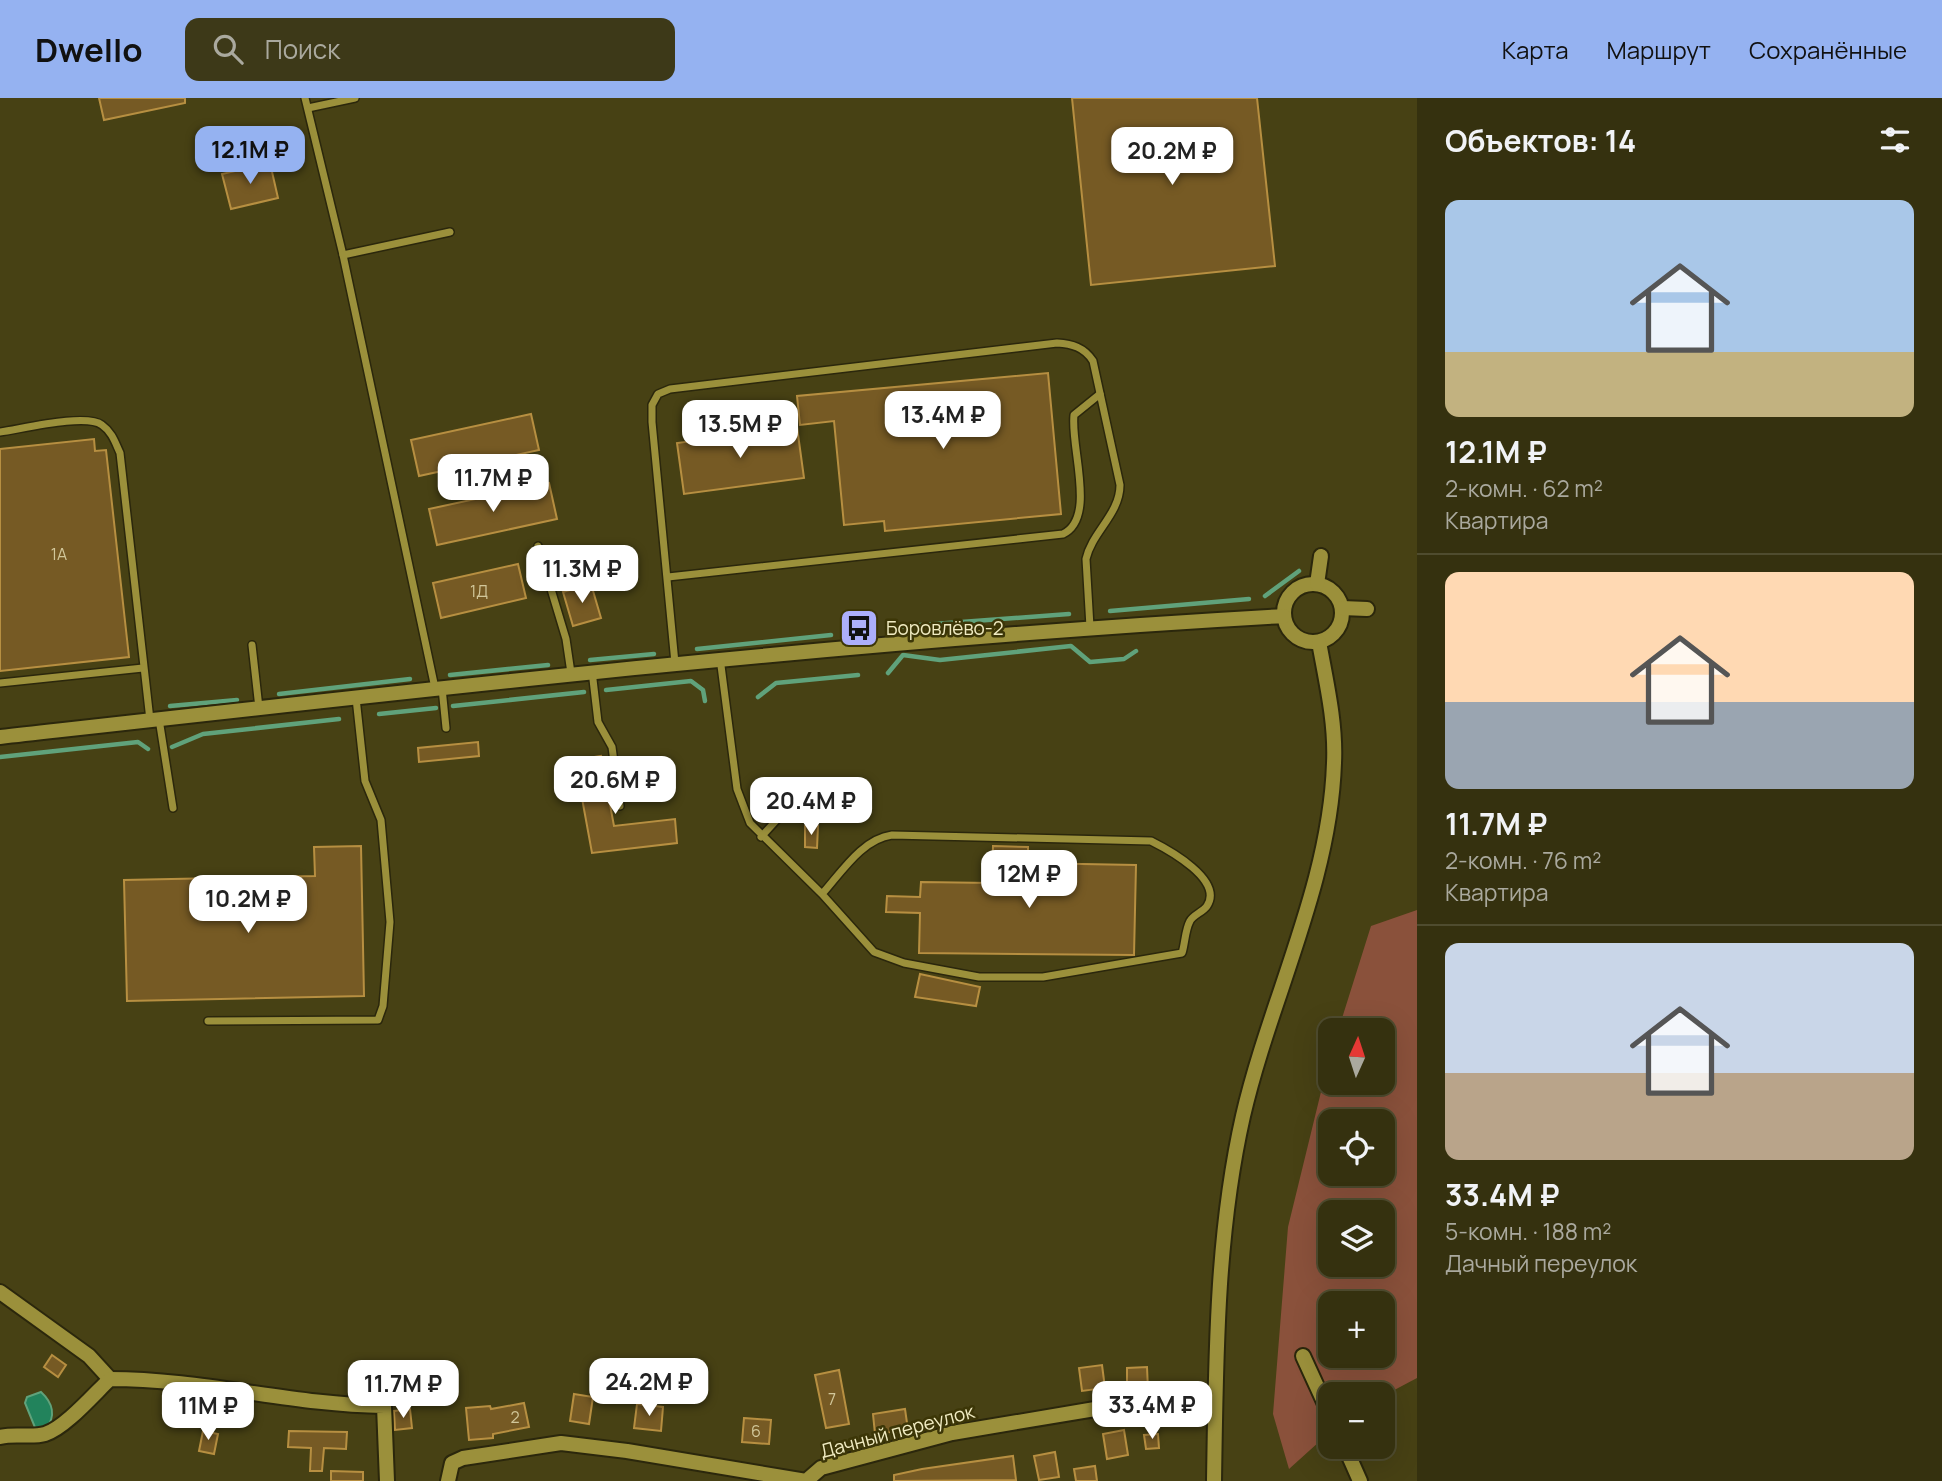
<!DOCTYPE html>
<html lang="ru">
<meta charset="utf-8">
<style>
body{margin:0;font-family:Manrope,sans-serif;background:#3d3918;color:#f1f3f6;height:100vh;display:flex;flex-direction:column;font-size:26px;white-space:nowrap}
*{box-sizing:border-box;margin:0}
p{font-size:23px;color:#aaa99e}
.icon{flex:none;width:38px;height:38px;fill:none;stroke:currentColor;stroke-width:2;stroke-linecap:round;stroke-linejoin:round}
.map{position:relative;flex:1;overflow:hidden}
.details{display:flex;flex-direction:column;background:#35310f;width:525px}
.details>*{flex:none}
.needle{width:46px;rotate:3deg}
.controls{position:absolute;left:1318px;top:920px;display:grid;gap:14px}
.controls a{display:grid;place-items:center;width:77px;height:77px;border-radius:14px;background:#35310f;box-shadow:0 7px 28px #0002,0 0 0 2px #4f4c2f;font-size:35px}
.price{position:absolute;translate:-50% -60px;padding:0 16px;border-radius:14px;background:#fff;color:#222;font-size:23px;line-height:46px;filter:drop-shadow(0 2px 4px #0008)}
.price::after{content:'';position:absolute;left:50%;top:42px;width:21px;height:16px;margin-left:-10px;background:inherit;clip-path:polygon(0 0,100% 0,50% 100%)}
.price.active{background:#95b2f1;color:#111}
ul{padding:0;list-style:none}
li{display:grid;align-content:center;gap:14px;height:371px;padding:0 28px}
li+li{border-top:2px solid #4f4c2f}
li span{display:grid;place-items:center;height:217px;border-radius:14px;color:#555}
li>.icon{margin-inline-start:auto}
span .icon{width:126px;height:126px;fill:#fffc;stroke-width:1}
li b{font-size:30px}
h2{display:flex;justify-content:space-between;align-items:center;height:84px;padding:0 28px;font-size:30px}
header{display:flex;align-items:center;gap:42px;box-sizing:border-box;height:98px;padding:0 35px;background:#95b2f1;color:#111}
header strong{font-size:33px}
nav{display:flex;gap:38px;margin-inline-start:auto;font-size:24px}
.search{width:490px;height:63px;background:#3d3918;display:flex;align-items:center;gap:18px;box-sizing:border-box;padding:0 24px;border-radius:14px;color:#aaa99e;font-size:26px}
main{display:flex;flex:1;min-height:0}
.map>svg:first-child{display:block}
.green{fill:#8a513b;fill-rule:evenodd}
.water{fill:#22835c;stroke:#60a27b;stroke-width:2}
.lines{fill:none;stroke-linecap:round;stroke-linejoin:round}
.stream{stroke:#60a27b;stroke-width:4.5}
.building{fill:#765a24;stroke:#b78f41;stroke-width:2}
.service-casing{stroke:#2b270c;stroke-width:10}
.minor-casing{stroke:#2b270c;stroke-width:18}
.service{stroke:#9b903b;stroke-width:7}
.minor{stroke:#9b903b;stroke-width:14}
.labels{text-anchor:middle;stroke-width:5;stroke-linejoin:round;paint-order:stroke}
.number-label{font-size:16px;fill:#d2c79a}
.poi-label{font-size:19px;fill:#f0ebc2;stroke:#3c3607;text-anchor:start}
.street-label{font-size:19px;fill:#f0ebc2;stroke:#3c3607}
</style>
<header>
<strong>Dwello</strong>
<div class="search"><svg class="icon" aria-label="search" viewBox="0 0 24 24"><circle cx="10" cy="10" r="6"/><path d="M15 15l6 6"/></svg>Поиск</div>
<nav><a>Карта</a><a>Маршрут</a><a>Сохранённые</a></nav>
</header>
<main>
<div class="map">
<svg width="1417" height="1383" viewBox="0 0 1417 1383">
<rect width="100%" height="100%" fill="#474114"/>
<!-- green -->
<path class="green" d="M1417,812V1280L1383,1298L1330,1297V1334L1289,1371L1273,1316L1288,1129L1330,957V985H1382V933H1338L1371,828ZM1330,1024H1382V1076H1330ZM1330,1115H1382V1167H1330ZM1330,1206H1382V1258H1330Z"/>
<!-- water -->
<path class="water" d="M41,1294C53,1305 56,1318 46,1331L36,1332L25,1305L27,1299Z"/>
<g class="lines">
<!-- stream -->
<g class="stream">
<path d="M1265,498L1299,473"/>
<path d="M1110,513L1249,501"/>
<path d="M894,529L1069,516"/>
<path d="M697,551L831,537"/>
<path d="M590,562L654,556"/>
<path d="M888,575L903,557L940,562L1071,548L1090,564L1124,561L1136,553"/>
<path d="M450,577L548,567"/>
<path d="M606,592L691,583L703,592L705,603"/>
<path d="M279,596L410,581"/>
<path d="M758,599L776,585L858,577"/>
<path d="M170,608L237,602"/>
<path d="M453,608L584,594"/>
<path d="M379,616L436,610"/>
<path d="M172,649L203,636L339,621"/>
<path d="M0,659L138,644L148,651"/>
</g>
</g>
<!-- building -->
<g class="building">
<path d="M99,0H185V5L104,22Z"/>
<path d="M1072,0H1257L1275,168L1091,187Z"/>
<path d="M270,65L278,100L231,111L222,76Z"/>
<path d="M1048,275L1061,416L885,433L884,423L844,427L834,323L800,327L797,298Z"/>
<path d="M531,316L539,352L419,378L411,342Z"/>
<path d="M797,329L804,380L684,396L677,345Z"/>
<path d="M94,341L95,353L106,352L129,559L0,573V351Z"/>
<path d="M549,385L557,421L437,447L429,411Z"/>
<path d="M518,466L526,500L441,520L433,485Z"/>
<path d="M591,486L601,520L573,528L563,494Z"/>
<path d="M478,644L479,658L419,664L418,650Z"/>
<path d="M601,658L614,728L675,721L677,745L592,755L575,662Z"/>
<path d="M805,728H818L817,750L805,749Z"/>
<path d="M361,748L364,898L127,903L124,782L315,778L314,749Z"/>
<path d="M993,748L1028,749V765L1136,767L1134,857L919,855L920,815L886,814L887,798L920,799L921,784L992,785Z"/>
<path d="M920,876L980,889L976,908L915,899Z"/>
<path d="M52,1257L66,1267L58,1279L44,1269Z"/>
<path d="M1102,1267L1105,1290L1082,1293L1079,1270Z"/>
<path d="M1147,1269L1148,1292H1127V1270Z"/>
<path d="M839,1272L849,1326L826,1330L815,1277Z"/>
<path d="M574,1296L593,1299L589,1326L570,1323Z"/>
<path d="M524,1305L529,1329L493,1336V1340L469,1342L466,1310L490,1308L491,1311Z"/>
<path d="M637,1306L663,1309L661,1333L634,1330Z"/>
<path d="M410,1311L412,1330L395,1332L394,1313Z"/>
<path d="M905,1311L908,1332L875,1336L873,1316Z"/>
<path d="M744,1320L771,1322L769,1346L742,1344Z"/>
<path d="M1124,1332L1128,1357L1107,1361L1103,1336Z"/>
<path d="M203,1333L218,1336L214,1356L199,1353Z"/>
<path d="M289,1333L347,1334L346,1351L324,1350L322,1373H310L311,1350L288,1349Z"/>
<path d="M1158,1336L1159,1350L1146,1351L1144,1337Z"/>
<path d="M1055,1354L1059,1379L1039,1382L1034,1358Z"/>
<path d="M1013,1358L1016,1382L894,1383V1377L922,1371Z"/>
<path d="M1095,1368L1097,1383H1076L1074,1371Z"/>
<path d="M331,1373L363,1374V1383H331Z"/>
</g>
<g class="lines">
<!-- service casing -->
<g class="service-casing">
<g id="service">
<path d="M305,0L343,157L435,590"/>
<path d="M308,10L355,0"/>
<path d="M343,157L450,134"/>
<path d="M0,334C22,331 86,315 102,327C112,334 115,344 120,355L150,622"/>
<path d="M538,448L566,541L571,575"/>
<path d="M668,479L1063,436C1097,420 1070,349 1074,317L1100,296"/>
<path d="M252,547L259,610"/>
<path d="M720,560L737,691L750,725L822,796L874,854L904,865L979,879H1043L1182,855C1185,846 1185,832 1190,823C1193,817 1203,814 1207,808C1224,782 1169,752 1151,743L892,737C862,741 841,775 822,796"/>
<path d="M675,565L652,324V307L658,296L670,291L1057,245C1072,246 1084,249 1093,263L1120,387C1120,416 1092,434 1086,461L1090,529"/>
<path d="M592,573L598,624L612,649L620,708"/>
<path d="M0,585L143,570"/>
<path d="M442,590L446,630"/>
<path d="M159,621L173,710"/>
<path d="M761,739L794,703"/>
<path d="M208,923L378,922L383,908L390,824L381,722L365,683L356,600"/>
</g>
</g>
<!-- minor casing -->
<g class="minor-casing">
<g id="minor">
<circle cx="1313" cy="515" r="29"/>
<path d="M1317,486L1321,458"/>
<path d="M1342,510L1367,511"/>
<path d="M0,639C428,591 854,542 1284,518"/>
<path d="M0,1194L89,1258L110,1281"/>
<path d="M1303,1258L1330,1317"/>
<path d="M0,1339C15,1335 31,1340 45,1336C65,1330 95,1295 110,1281C203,1281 292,1307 384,1308L387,1383"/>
<path d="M1345,1349L1360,1383"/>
<path d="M448,1383L452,1365L463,1360L561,1345L627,1353L806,1383L821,1370L952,1335L1101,1310L1167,1309"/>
<path d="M1214,1383C1216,1262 1216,1137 1243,1018C1270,901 1330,787 1334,665C1336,625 1326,583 1319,544"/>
</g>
</g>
<!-- service -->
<use href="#service" class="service"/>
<!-- minor -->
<use href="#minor" class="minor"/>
</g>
<!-- icons -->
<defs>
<g id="bus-square" transform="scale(2.0125)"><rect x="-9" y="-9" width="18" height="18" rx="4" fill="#acaffb" stroke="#3c3607"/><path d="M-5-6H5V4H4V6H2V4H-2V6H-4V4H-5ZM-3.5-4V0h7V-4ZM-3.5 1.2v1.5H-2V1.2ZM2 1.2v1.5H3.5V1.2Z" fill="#111"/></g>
</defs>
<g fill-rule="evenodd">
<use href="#bus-square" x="859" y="530"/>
</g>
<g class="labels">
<!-- number labels -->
<g class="number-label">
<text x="59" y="462">1А</text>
<text x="479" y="499">1Д</text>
<text x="832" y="1307">7</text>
<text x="515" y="1325">2</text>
<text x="756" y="1339">6</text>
</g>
<!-- poi labels -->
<g class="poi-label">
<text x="886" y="537">Боровлёво-2</text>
</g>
<!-- street labels -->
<g class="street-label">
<text transform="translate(897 1333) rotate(-15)" y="7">Дачный переулок</text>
</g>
</g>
</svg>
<div class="controls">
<a><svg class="needle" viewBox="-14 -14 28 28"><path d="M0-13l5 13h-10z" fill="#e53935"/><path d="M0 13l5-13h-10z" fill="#aaa99e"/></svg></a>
<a><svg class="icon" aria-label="locate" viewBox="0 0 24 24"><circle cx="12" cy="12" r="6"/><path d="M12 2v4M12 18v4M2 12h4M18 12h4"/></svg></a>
<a><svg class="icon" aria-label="layers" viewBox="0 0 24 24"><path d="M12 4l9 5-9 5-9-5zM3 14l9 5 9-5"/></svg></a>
<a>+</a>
<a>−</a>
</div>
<b class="price active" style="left:250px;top:88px">12.1M ₽</b>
<b class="price" style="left:1172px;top:89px">20.2M ₽</b>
<b class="price" style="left:943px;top:353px">13.4M ₽</b>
<b class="price" style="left:740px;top:362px">13.5M ₽</b>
<b class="price" style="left:493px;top:416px">11.7M ₽</b>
<b class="price" style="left:582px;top:507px">11.3M ₽</b>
<b class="price" style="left:615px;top:718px">20.6M ₽</b>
<b class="price" style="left:811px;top:739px">20.4M ₽</b>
<b class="price" style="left:1029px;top:812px">12M ₽</b>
<b class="price" style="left:248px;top:837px">10.2M ₽</b>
<b class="price" style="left:649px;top:1320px">24.2M ₽</b>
<b class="price" style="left:403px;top:1322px">11.7M ₽</b>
<b class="price" style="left:1152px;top:1343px">33.4M ₽</b>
<b class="price" style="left:208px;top:1344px">11M ₽</b>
</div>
<section class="details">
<h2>Объектов: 14<svg class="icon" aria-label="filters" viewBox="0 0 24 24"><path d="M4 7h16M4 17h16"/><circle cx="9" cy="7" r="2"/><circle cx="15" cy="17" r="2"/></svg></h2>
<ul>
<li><span style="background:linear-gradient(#a9c7e8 70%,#c2b280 0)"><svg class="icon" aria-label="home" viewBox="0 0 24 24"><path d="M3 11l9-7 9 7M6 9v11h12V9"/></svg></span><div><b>12.1M ₽</b><p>2-комн. · 62 m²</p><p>Квартира</p></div></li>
<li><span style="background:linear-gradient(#ffd9b3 60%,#9aa5b1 0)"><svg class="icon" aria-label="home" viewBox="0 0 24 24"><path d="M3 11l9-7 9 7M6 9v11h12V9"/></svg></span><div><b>11.7M ₽</b><p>2-комн. · 76 m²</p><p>Квартира</p></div></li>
<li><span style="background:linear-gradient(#c9d6e8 60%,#b9a48a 0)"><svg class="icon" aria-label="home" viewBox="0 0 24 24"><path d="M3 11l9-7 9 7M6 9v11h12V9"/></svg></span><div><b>33.4M ₽</b><p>5-комн. · 188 m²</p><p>Дачный переулок</p></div></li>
</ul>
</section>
</main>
